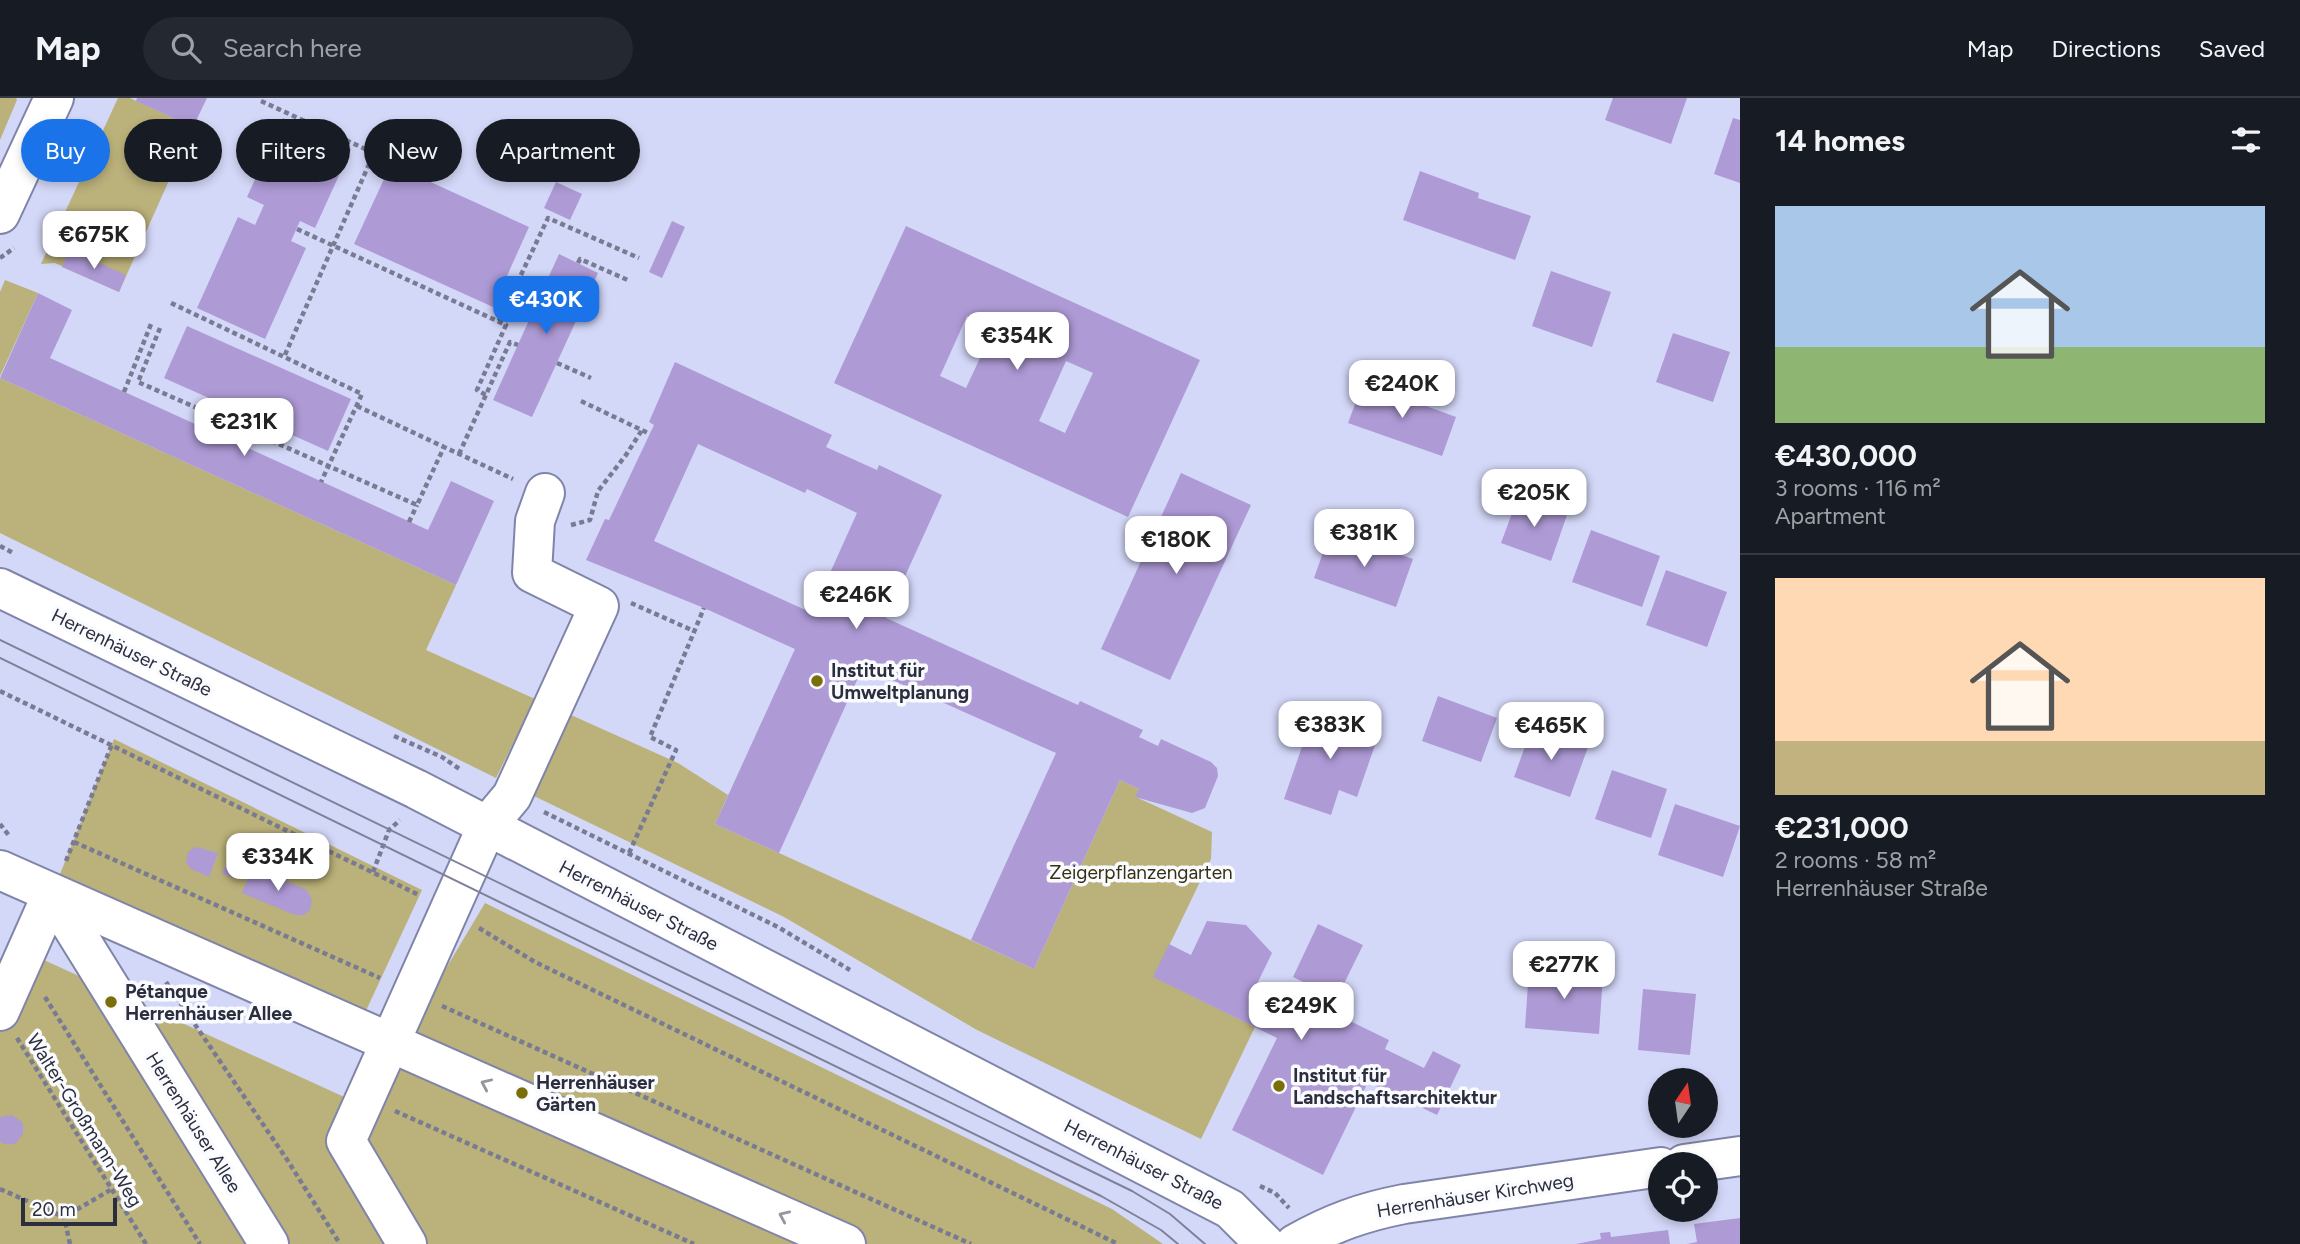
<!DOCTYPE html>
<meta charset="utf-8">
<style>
body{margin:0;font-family:Figtree,sans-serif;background:#242831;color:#f1f3f6;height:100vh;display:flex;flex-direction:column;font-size:26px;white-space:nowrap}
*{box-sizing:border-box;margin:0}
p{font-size:23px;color:#9ea1a6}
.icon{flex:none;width:38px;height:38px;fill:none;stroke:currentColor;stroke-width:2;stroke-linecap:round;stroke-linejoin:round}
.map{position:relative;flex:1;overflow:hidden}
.sheet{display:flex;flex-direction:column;background:#171b24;width:560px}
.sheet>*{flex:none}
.guide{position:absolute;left:21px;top:21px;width:665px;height:63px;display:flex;gap:14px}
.needle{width:46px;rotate:13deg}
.fabs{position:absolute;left:1648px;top:970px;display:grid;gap:14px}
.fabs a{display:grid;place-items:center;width:70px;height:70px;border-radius:50%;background:#171b24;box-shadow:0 4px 10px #0003;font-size:35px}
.scale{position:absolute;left:21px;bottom:18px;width:96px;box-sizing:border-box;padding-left:7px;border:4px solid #2c2e3e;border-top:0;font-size:19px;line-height:24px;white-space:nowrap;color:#2c2e3e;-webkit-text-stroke:5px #fafbff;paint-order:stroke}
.price{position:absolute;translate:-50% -60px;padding:0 16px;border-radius:14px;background:#fff;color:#222;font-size:23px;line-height:46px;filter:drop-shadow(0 2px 4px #0008)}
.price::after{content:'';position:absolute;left:50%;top:42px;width:21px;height:16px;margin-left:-10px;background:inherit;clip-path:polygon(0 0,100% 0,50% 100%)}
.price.current{background:#1a73e8;color:#fff}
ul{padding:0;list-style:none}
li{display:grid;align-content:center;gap:14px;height:371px;padding:0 35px}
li+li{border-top:2px solid #363941}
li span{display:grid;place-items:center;height:217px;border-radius:0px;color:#555}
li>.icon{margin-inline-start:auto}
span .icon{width:126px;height:126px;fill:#fffc;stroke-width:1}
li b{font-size:30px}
h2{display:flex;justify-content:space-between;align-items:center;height:84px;padding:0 35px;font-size:30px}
.chip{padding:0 24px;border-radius:32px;background:#171b24;box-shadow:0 4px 10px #0003;font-size:24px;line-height:63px}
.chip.current{background:#1a73e8;color:#fff}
header{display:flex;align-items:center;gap:42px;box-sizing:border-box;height:98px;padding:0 35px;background:#171b24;border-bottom:2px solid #363941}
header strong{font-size:33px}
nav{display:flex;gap:38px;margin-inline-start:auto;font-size:24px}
.search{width:490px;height:63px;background:#242831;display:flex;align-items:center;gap:18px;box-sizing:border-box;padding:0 24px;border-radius:38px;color:#9ea1a6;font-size:26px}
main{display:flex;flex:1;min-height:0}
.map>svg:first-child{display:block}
.green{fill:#bbb17a}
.building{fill:#ae9ad5;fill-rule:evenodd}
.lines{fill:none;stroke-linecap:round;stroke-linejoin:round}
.minor-casing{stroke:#8084a9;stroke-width:42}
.path{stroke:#787b92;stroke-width:4.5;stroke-dasharray:5 3.5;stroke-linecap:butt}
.minor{stroke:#fff;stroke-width:38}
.tram{stroke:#7e8199;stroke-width:2}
.oneway{stroke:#96969e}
.poi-dot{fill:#7b6d08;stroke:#fafbff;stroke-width:2.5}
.labels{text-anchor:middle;stroke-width:7;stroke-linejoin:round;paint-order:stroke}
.street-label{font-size:19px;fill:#2c2e3e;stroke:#fafbff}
.poi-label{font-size:19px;font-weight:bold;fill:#2c2e3e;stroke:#fafbff;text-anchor:start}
.park-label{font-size:19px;fill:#353012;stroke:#fafbff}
</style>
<header>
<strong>Map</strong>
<div class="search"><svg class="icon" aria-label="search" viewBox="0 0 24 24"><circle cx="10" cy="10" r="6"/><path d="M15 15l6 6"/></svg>Search here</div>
<nav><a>Map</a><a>Directions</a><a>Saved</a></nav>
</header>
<main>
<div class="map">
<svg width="1740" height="1146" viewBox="0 0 1740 1146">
<rect width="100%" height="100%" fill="#d4d8f8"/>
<!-- green -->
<g class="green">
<path d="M0,0H16L17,2L0,42Z"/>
<path d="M118,0H130L193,29L119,194L55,165L41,166Z"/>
<path d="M5,182L38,195L0,278V194Z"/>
<path d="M0,280L456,487L426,552L535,601L496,680L0,435Z"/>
<path d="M571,617L678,665L728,697L715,726L1034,871L1120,682L1139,691L1136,699L1212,734L1211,761L1154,879L1255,929L1201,1041L977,932L784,819L534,698Z"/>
<path d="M114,641L422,792L358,930L52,796Z"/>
<path d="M485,805L1112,1111L1163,1146H0V928L33,857L364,1008Z"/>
</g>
<!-- building -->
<g class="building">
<path d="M137,0H207L193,29L136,3Z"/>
<path d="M1613,0H1687L1671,46L1605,22Z"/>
<path d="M283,20L351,51L315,130L300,123L291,143L306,150L265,241L197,210L238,119L255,127L264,107L247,99Z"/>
<path d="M1733,20L1740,22V85L1714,76Z"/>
<path d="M391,66L529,129L493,209L354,146Z"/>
<path d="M1420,73L1479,95L1478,100L1531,118L1515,162L1403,122Z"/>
<path d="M556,84L582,96L570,122L544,110Z"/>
<path d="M672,123L685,129L662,180L649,174Z"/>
<path d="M906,128L1200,262L1128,419L834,285ZM967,218L994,230L966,290L940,278ZM1066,263L1093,275L1065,335L1039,323Z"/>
<path d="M69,151L126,177L119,194L62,169Z"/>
<path d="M559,156L598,175L532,319L493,302Z"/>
<path d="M1551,173L1611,194L1592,249L1532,228Z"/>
<path d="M38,195L72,212L50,260L428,432L451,383L494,403L456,487L0,280Z"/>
<path d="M187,228L351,301L328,353L164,280Z"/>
<path d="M1673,235L1730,254L1713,304L1656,284Z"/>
<path d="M675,264L832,337L826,349L877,372L879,367L942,397L886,520L1078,607L1080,603L1143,632L1139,639L1158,648L1161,641L1211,664L1217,670L1218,678L1205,710L1192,715L1135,699L1139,691L1120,682L1034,871L971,842L1056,655L863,569L779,755L715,726L795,551L704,510L586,462L605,421L609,422L654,327L649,324ZM698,346L805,395L807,391L857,415L812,515L654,443Z"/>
<path d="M1363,285L1456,319L1442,358L1348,325Z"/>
<path d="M1181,375L1251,407L1170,582L1101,551Z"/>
<path d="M1518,399L1567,417L1551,463L1501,445Z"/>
<path d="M1331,432L1413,461L1396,509L1314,480Z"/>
<path d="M1591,432L1660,458L1642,509L1572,484Z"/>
<path d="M1666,472L1727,494L1707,549L1646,527Z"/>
<path d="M1438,598L1497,620L1481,664L1422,643Z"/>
<path d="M1316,608L1366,625L1360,642L1375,647L1357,699L1339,692L1331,717L1284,701Z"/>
<path d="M1532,629L1588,649L1570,699L1514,679Z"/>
<path d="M1612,672L1667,691L1651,740L1595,721Z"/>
<path d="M1675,706L1740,728L1723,779L1658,757Z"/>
<path d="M196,749L218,755L209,779L191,771L186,765L188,754Z"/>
<path d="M226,767L237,772L233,780L222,775Z"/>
<path d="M252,769L307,792L312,802L310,812L304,817H295L242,795Z"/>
<path d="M1207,823L1246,827L1272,855L1256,888L1293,907L1297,898L1305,901L1311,888L1293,879L1318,826L1363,847L1337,900L1319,891L1313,905L1389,942L1385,951L1424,970L1433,953L1461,967L1437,1017L1368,984L1323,1077L1232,1032L1277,940L1153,879L1169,846L1191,857Z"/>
<path d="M1529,871L1603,877L1599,936L1525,930Z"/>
<path d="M1643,891L1696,896L1690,957L1638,952Z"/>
<path d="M12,1017L23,1025V1036L15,1046H4L0,1043V1019Z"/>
<path d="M1740,1120V1146H1687L1697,1144L1694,1126Z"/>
<path d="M1668,1132L1670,1146H1576L1601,1141L1600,1135L1610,1134L1611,1139Z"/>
</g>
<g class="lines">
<!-- minor casing -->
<g class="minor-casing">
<g id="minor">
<path d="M0,116L54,0"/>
<path d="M0,490L416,691L1230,1111L1265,1146"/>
<path d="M0,772C281,898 564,1021 846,1146"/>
<path d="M52,796L269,1146"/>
<path d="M0,913L52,796"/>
<path d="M1684,1066L1740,1058"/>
<path d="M407,1146L346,1043L487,728L512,698L599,508L532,475L535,423L545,395"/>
<path d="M1295,1146C1332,1125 1363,1114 1404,1106L1661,1069"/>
</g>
</g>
<!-- path -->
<g class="path">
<path d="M261,3L374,55L284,259"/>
<path d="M297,131L506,227L477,292L486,297"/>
<path d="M0,160L14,150"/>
<path d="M578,165L580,161L630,183"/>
<path d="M171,205L362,296L321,384"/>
<path d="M499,223L548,120L639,160"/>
<path d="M160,230L138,284L417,407L444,349L513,381"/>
<path d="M557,265L591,280"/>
<path d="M124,294L151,226"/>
<path d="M581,303L650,336"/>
<path d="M357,308L444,349"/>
<path d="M222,338L231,325"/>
<path d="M459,356L510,244L518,247"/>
<path d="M409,424L417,407"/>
<path d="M571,427L590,422L598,393L626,357L642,332"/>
<path d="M0,448L15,456"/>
<path d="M631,505L694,533"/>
<path d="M0,593L419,797"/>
<path d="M394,638L442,659L461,672"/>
<path d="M544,714L778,829L850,872"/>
<path d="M0,726L10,739"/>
<path d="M74,744L380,880"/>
<path d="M629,755L676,652L650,639L704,510"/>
<path d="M66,763L112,646"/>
<path d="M373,774L389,732L400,722"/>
<path d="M479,830L535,864L1118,1146"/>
<path d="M166,884L288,1063L340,1146"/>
<path d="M45,899L200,1146"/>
<path d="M442,908L971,1146"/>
<path d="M17,940L146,1146"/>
<path d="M395,1013L694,1146"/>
<path d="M1260,1088L1275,1095L1289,1110"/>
<path d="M0,1091L64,1119"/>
<path d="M70,1146L64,1119L112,1091"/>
</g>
<!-- minor -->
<use href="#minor" class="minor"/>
<!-- tram -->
<g class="tram">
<path d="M0,542L1132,1093L1170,1116L1205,1146"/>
<path d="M0,560L1101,1098L1161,1132L1178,1146"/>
</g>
</g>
<!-- one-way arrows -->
<defs><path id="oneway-chevron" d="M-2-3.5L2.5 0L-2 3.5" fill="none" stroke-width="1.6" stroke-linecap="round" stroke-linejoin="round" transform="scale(1.75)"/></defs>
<g class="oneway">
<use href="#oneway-chevron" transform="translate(486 986) rotate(-156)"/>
<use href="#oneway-chevron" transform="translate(784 1118) rotate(-156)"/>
</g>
<!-- markers -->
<g class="poi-dot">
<circle cx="817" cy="583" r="7"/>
<circle cx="111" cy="904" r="7"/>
<circle cx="1279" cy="988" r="7"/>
<circle cx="522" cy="995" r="7"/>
</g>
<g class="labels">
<!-- street labels -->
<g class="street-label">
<text transform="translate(132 554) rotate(26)" y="7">Herrenhäuser Straße</text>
<text transform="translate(639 807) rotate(27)" y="7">Herrenhäuser Straße</text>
<text transform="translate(85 1022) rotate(58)" y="7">Walter-Großmann-Weg</text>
<text transform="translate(194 1024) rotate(58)" y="7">Herrenhäuser Allee</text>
<text transform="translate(1144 1066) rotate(27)" y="7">Herrenhäuser Straße</text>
<text transform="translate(1475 1097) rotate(-9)" y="7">Herrenhäuser Kirchweg</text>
</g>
<!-- poi labels -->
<g class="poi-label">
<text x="831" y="579">Institut für<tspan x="831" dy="22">Umweltplanung</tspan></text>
<text x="125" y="900">Pétanque<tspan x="125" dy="22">Herrenhäuser Allee</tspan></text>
<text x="1293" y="984">Institut für<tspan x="1293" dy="22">Landschaftsarchitektur</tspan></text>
<text x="536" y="991">Herrenhäuser<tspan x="536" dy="22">Gärten</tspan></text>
</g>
<!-- park labels -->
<g class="park-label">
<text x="1141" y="781">Zeigerpflanzengarten</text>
</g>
</g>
</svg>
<div class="fabs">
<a><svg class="needle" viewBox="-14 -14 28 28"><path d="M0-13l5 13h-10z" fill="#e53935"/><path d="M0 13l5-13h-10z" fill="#9ea1a6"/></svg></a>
<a><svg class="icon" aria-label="locate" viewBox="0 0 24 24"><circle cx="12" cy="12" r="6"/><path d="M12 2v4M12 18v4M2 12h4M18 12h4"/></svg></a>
</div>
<div class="scale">20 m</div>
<b class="price" style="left:94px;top:173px">€675K</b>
<b class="price current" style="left:546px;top:238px">€430K</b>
<b class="price" style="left:1017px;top:274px">€354K</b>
<b class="price" style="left:1402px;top:322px">€240K</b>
<b class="price" style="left:244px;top:360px">€231K</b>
<b class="price" style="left:1534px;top:431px">€205K</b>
<b class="price" style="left:1364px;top:471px">€381K</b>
<b class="price" style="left:1176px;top:478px">€180K</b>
<b class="price" style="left:856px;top:533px">€246K</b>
<b class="price" style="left:1330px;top:663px">€383K</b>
<b class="price" style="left:1551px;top:664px">€465K</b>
<b class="price" style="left:278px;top:795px">€334K</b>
<b class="price" style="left:1564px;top:903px">€277K</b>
<b class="price" style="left:1301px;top:944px">€249K</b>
<div class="guide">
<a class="chip current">Buy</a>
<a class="chip">Rent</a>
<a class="chip">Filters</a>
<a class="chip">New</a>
<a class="chip">Apartment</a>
</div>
</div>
<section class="sheet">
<h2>14 homes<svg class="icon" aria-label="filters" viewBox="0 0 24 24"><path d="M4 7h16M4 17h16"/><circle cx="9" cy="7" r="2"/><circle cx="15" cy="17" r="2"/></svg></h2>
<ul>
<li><span style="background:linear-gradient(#a9c7e8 65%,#8fb573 0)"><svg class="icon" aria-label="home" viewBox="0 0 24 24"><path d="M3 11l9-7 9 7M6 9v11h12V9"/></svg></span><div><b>€430,000</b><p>3 rooms · 116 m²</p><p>Apartment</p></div></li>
<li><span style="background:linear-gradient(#ffd9b3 75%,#c2b280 0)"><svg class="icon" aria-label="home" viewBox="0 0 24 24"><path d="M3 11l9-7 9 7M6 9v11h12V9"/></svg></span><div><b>€231,000</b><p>2 rooms · 58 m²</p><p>Herrenhäuser Straße</p></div></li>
</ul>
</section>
</main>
